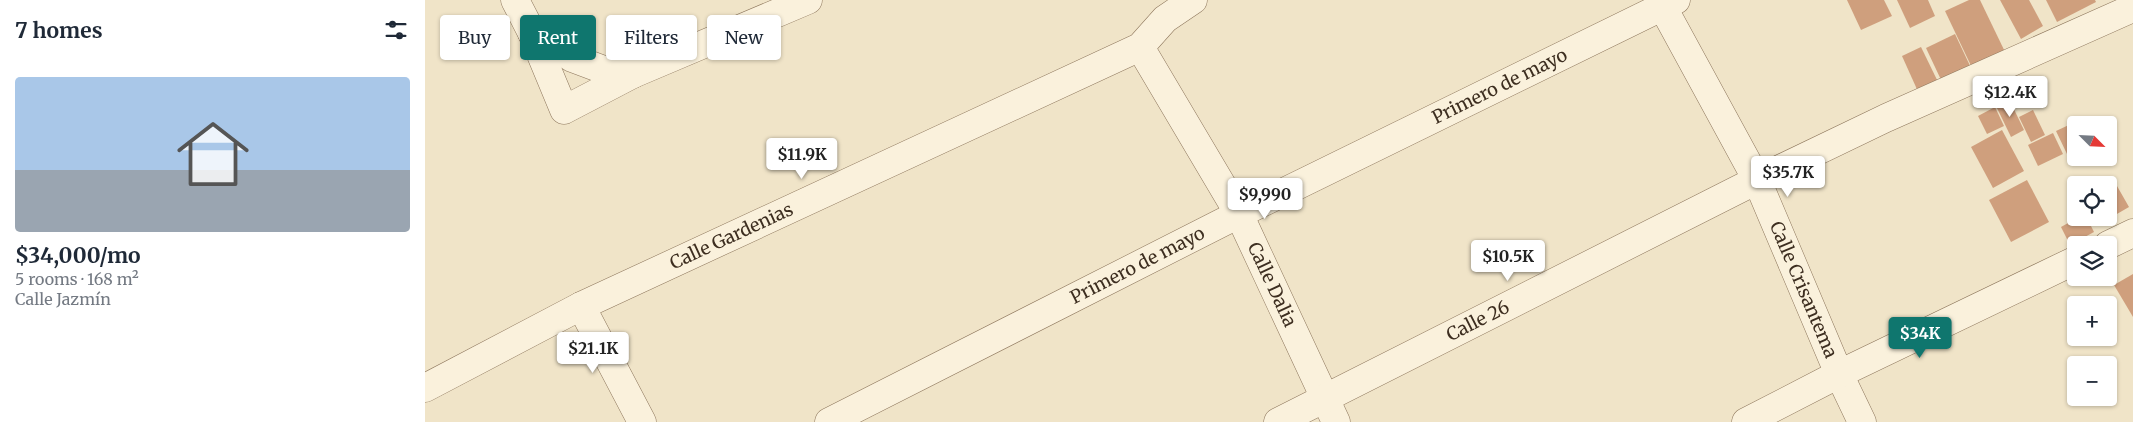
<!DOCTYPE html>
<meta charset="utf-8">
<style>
body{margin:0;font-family:Merriweather,serif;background:#f6f6f7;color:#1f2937;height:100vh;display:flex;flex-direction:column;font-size:19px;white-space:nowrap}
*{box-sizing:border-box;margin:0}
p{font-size:16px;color:#747a83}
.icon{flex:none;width:28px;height:28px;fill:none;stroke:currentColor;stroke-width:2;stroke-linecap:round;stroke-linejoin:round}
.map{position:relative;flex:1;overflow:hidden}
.details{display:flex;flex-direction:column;background:#fff;width:425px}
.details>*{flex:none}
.top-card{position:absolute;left:15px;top:15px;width:475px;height:45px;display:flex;gap:10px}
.needle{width:32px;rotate:114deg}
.tools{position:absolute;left:1642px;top:116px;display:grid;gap:10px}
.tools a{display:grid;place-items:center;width:50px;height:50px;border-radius:5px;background:#fff;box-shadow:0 1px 4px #0004;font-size:25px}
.price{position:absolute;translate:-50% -42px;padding:0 11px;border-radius:5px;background:#fff;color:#222;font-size:16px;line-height:32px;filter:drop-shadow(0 1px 2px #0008)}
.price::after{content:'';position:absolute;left:50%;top:30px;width:15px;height:11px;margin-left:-8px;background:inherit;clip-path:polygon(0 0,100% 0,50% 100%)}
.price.selected{background:#0f766e;color:#fff}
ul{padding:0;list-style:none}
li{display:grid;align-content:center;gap:10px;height:265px;padding:0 15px}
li+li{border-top:1px solid #e0e1e3}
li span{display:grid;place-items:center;height:155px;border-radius:5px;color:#555}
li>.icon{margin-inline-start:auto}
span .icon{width:90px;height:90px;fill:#fffc;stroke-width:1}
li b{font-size:21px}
h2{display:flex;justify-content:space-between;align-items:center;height:60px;padding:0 15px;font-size:21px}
.pill{padding:0 18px;border-radius:5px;background:#fff;box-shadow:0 1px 4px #0004;font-size:18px;line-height:45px}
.pill.selected{background:#0f766e;color:#fff}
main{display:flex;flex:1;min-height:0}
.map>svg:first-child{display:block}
.building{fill:#cf9f7d}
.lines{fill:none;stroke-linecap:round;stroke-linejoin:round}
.street-casing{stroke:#8d765c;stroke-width:29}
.street{stroke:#faf1dc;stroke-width:28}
.labels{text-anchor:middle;stroke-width:4.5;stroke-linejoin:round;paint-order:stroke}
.street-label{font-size:18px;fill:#3d2e20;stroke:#f7eed8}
</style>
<main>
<section class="details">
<h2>7 homes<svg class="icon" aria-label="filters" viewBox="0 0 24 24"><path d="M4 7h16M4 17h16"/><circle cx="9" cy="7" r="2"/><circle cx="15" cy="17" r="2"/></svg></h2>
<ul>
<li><span style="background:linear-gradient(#a9c7e8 60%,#9aa5b1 0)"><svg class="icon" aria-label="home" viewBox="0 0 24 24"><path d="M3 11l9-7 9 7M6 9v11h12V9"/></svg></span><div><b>$34,000/mo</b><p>5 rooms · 168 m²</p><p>Calle Jazmín</p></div></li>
</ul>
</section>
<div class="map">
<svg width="1708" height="422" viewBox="0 0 1708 422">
<rect width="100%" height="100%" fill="#f0e4c8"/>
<!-- building -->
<g class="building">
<path d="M1422,0H1459L1467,16L1436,30Z"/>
<path d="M1472,0H1503L1510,16L1485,28Z"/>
<path d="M1544,0H1555L1582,56L1549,72L1520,11Z"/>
<path d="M1575,0H1604L1618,26L1596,39Z"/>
<path d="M1621,0H1670L1671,2L1632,22Z"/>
<path d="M1530,34L1547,70L1518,84L1501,48Z"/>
<path d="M1496,47L1515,86L1495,96L1477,56Z"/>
<path d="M1584,99L1599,130L1586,137L1571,106Z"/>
<path d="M1570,107L1579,126L1562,134L1553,116Z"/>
<path d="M1608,110L1620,135L1606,142L1594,117Z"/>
<path d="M1663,116L1668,125H1651V150L1642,154L1631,131Z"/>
<path d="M1577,130L1599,171L1568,188L1546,147Z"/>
<path d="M1628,133L1638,154L1613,166L1603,145Z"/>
<path d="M1688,179L1704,207L1685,218L1684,215V185H1677Z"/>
<path d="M1602,180L1624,222L1586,242L1564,200Z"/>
<path d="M1652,218H1662L1669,232L1645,245L1636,227Z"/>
<path d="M1708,274V317L1689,285Z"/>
</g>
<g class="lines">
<!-- street casing -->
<g class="street-casing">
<g id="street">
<path d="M90,0L107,33L147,58L179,70L208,74L383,0"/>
<path id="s1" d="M1234,0L1332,180L1414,374L1437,422"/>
<path d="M107,33L139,110L208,74"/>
<path id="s2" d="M715,47L814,214L911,422"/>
<path d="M1683,245L1708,233"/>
<path d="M156,306L217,422"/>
<path id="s3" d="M0,388L156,306L715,47L740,19L768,0"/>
<path id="s4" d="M404,422L814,214L1251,0"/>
<path id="s5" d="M853,422L1332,180L1461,118L1708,8"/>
<path d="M1321,422L1414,374L1651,260"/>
</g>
</g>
<!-- street -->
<use href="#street" class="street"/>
</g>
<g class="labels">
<!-- street labels -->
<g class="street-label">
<text dy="6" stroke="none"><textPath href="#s4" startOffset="750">Primero de mayo</textPath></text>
<text dy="6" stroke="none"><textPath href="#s3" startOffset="342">Calle Gardenias</textPath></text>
<text dy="6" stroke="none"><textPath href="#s4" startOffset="346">Primero de mayo</textPath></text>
<text dy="6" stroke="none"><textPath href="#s2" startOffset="272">Calle Dalia</textPath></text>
<text dy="6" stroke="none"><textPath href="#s1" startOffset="324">Calle Crisantema</textPath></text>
<text dy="6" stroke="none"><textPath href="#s5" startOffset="224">Calle 26</textPath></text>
</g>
</g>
</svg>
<div class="tools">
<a><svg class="needle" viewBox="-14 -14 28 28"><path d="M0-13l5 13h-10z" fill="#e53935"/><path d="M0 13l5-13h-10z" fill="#747a83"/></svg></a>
<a><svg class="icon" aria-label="locate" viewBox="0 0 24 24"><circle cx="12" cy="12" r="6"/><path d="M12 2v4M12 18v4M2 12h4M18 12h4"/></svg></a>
<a><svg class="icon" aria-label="layers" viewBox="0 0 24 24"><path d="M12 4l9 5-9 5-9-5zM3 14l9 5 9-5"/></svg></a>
<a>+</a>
<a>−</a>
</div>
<b class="price" style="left:1585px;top:118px">$12.4K</b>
<b class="price" style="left:377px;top:180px">$11.9K</b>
<b class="price" style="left:1363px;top:198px">$35.7K</b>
<b class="price" style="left:840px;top:220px">$9,990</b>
<b class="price" style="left:1083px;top:282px">$10.5K</b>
<b class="price selected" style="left:1495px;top:359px">$34K</b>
<b class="price" style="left:168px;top:374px">$21.1K</b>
<div class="top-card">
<a class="pill">Buy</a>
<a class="pill selected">Rent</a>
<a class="pill">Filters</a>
<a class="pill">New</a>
</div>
</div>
</main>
